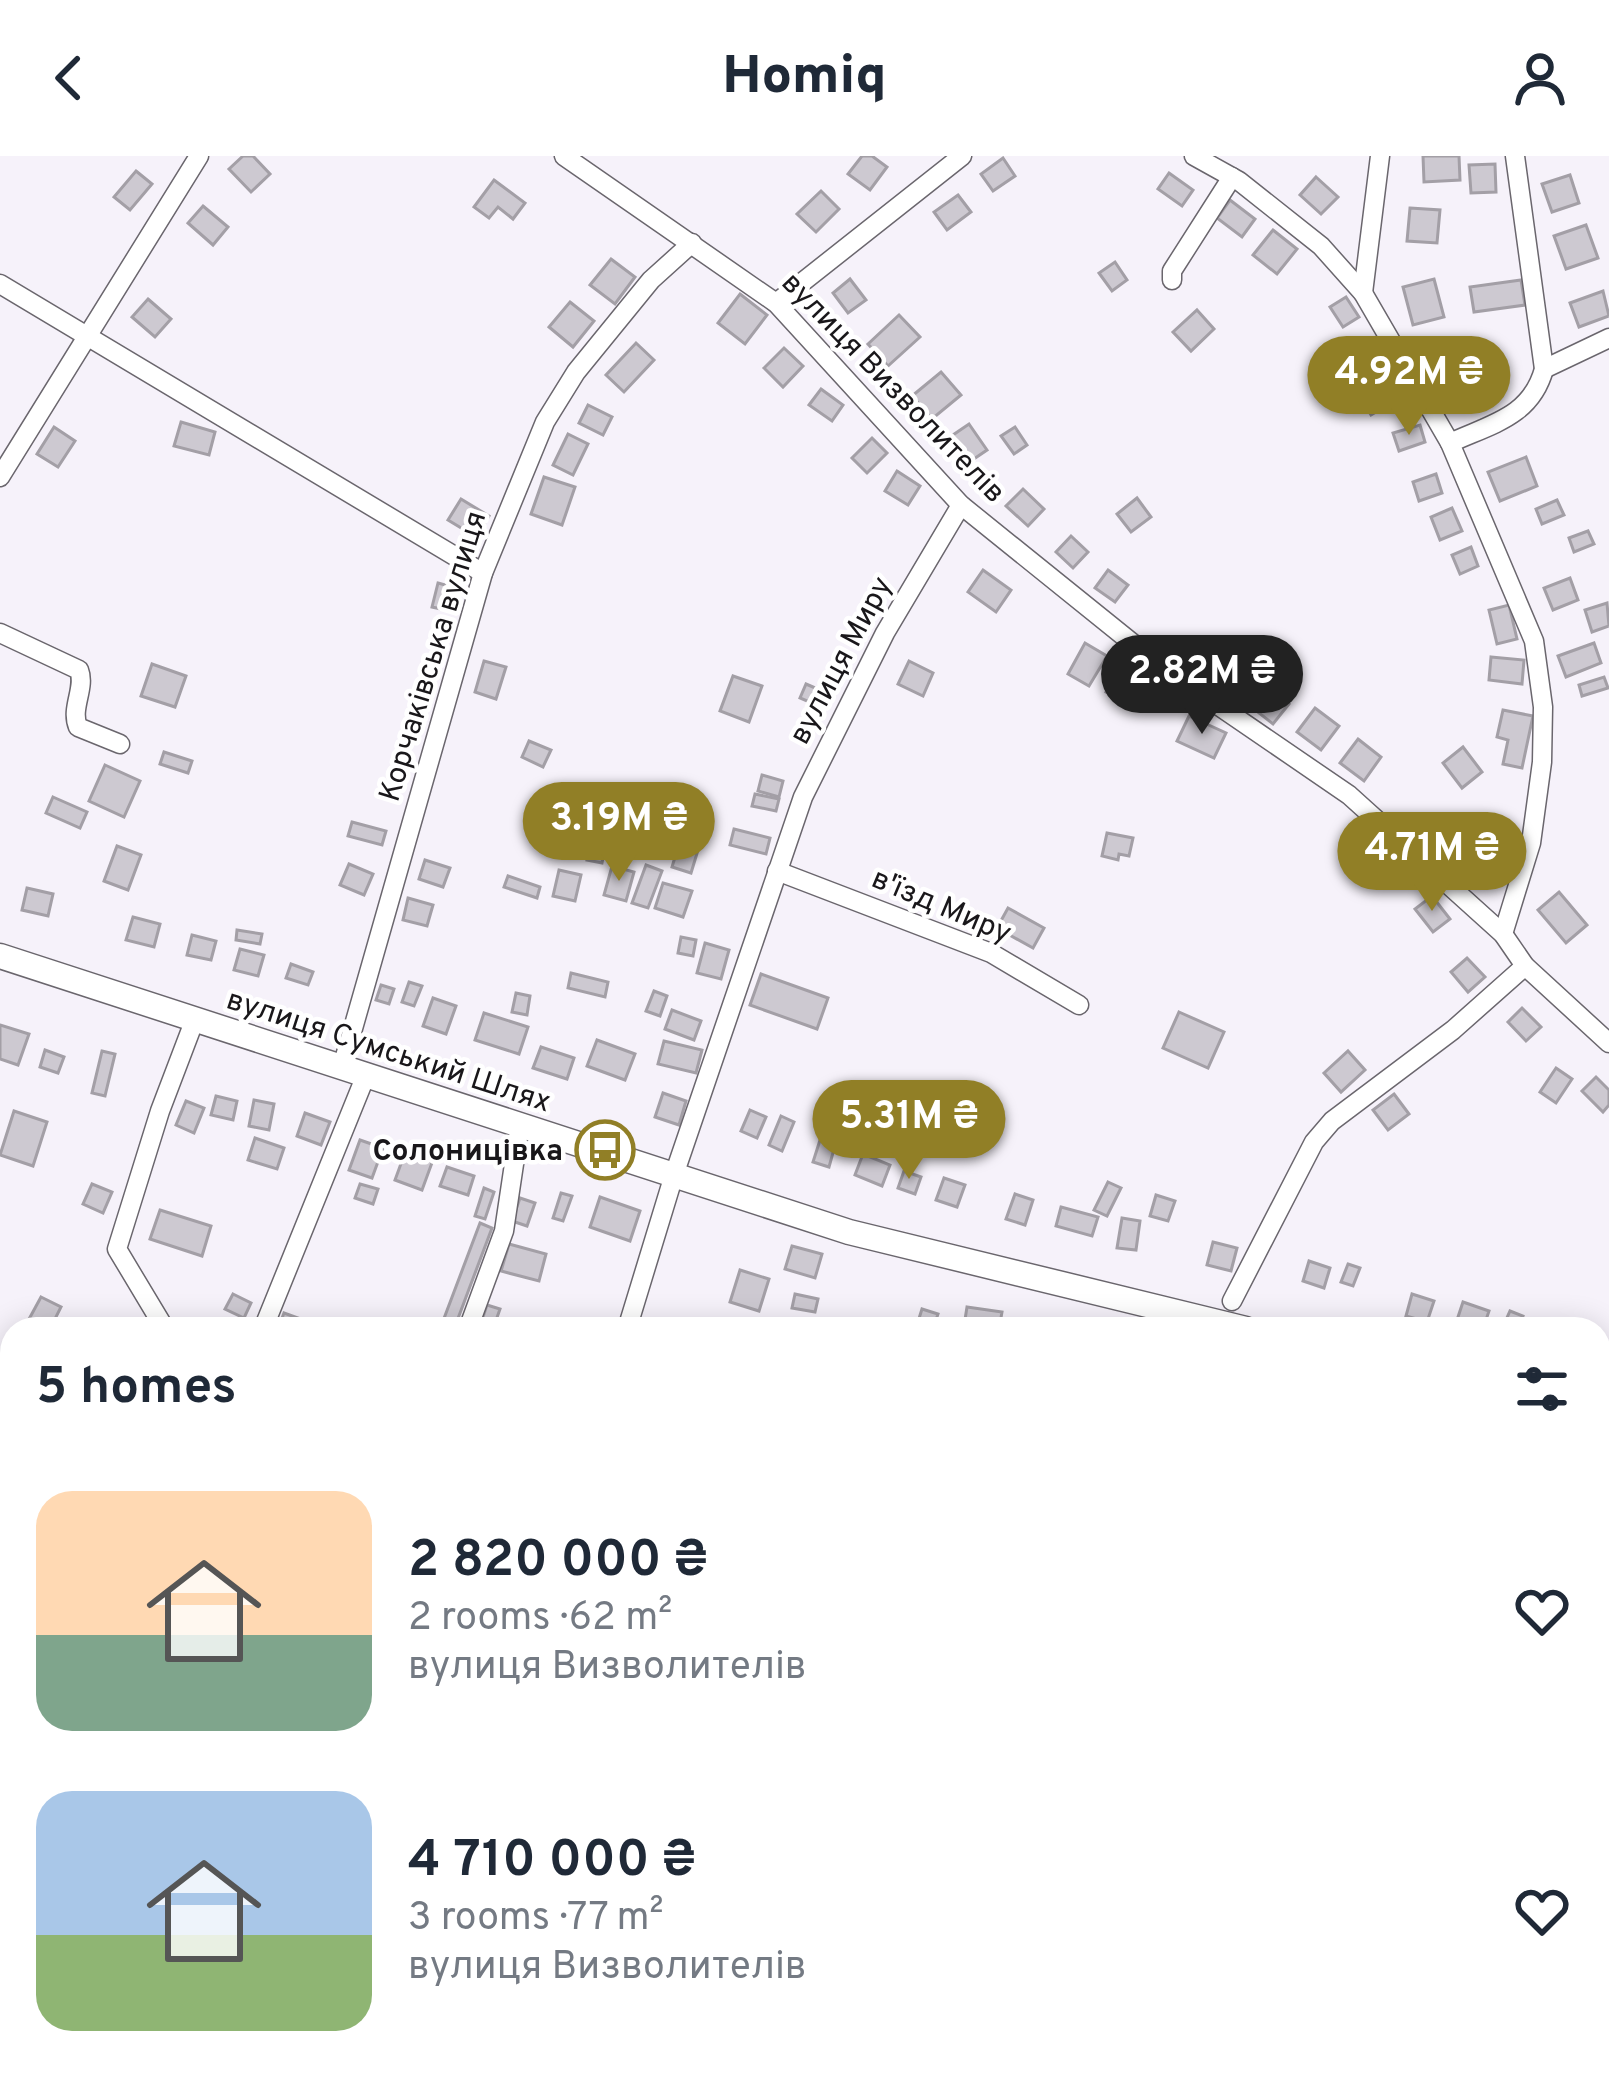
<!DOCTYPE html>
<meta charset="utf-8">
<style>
body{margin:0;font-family:Overpass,sans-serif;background:#f6f6f7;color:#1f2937;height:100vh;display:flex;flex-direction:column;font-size:45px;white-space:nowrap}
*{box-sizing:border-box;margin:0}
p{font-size:39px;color:#747a83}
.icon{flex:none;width:66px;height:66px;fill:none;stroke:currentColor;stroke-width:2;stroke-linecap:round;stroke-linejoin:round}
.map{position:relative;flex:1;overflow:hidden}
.details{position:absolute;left:0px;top:1161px;width:1611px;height:771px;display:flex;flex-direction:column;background:#fff;border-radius:36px 36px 0 0;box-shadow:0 6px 30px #0003}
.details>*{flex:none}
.price{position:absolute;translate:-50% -102px;padding:0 27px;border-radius:42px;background:#917f26;color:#fff;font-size:39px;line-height:78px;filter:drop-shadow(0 3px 6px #0008)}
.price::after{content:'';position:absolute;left:50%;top:72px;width:36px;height:27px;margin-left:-18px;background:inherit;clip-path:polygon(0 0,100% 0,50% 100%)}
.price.current{background:#222;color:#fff}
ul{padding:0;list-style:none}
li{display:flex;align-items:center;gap:36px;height:300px;padding:0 36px}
li span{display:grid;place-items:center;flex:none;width:336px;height:240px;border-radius:36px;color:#555}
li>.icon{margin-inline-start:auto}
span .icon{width:144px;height:144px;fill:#fffc;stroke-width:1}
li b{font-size:51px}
h2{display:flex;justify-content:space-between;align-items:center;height:144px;padding:0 36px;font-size:51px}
header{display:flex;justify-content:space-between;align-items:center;height:156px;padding:0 36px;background:#fff;font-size:54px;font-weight:800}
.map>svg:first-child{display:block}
.building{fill:#cdc9d1;stroke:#a39fa6;stroke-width:3}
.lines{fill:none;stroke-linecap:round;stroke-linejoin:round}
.minor-casing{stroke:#6a666d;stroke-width:21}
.major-casing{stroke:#6a666d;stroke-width:27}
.minor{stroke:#fff;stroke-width:18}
.major{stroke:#fff;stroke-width:24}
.labels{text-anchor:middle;stroke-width:9;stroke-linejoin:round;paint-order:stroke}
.street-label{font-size:30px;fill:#19171a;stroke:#fff}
.poi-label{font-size:30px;font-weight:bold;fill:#19171a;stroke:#fff;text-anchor:end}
</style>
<header><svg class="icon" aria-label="back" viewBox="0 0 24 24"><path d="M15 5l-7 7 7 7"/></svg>Homiq<svg class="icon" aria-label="person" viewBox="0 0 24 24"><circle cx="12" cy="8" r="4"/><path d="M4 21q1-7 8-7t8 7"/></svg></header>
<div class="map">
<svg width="1609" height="1931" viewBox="0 0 1609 1931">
<rect width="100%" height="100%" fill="#f6f2fa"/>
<!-- building -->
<g class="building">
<path d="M243,0H253L270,18L251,36L229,13Z"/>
<path d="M862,0H872L887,11L870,34L848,18Z"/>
<path d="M1423,0H1459L1460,24L1424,26Z"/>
<path d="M1003,2L1015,20L993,35L981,18Z"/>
<path d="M1495,8L1496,36L1471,37L1469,9Z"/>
<path d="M136,15L152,28L130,54L114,41Z"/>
<path d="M1169,17L1193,34L1182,50L1158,33Z"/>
<path d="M1570,19L1579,47L1552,56L1542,28Z"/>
<path d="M1316,21L1338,41L1321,58L1300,39Z"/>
<path d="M494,24L525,47L513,63L498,51L489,62L474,51Z"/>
<path d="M821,35L839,53L816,76L797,58Z"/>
<path d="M958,39L971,56L947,74L934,56Z"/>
<path d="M1230,44L1255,63L1242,81L1217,62Z"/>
<path d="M203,50L228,71L213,89L188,67Z"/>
<path d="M1410,52L1440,54L1437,87L1407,85Z"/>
<path d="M1586,69L1598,102L1566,113L1554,80Z"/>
<path d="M1273,74L1297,93L1277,118L1253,99Z"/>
<path d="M611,103L635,121L615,148L590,129Z"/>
<path d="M1115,106L1127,124L1112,135L1099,117Z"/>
<path d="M850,123L866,144L848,157L833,137Z"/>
<path d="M1434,123L1444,161L1413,169L1403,131Z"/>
<path d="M1521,124L1525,149L1474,156L1470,131Z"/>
<path d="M1603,135L1609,160L1579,171L1570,147Z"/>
<path d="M740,138L767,159L745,188L718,167Z"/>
<path d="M1346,141L1359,161L1343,171L1330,151Z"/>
<path d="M148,143L171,163L155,181L132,161Z"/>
<path d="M570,146L594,165L573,191L549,171Z"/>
<path d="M1197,154L1214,173L1191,195L1173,176Z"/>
<path d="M899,159L920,181L888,210L868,188Z"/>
<path d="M636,187L654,204L624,236L606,219Z"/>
<path d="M784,192L803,210L783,231L764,212Z"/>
<path d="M1331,193L1344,209L1325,225L1312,209Z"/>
<path d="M1459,193L1470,218L1450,227L1439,202Z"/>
<path d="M941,216L961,239L932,263L912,240Z"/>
<path d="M1391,220L1403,240L1371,259L1359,238Z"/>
<path d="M821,233L843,249L832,265L809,249Z"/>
<path d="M588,249L612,261L603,279L579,267Z"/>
<path d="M181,266L215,276L209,299L174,290Z"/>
<path d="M969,268L987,294L968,307L950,281Z"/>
<path d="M1420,269L1425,286L1399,295L1393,277Z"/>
<path d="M54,271L75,285L58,311L37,298Z"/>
<path d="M1015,271L1027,289L1014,298L1001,280Z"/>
<path d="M568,278L588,288L573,319L553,309Z"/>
<path d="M872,282L887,297L867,317L852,302Z"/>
<path d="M1526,301L1537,330L1500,345L1488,316Z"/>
<path d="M897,315L920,330L908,349L885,335Z"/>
<path d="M1436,318L1442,337L1419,345L1413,326Z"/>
<path d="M544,321L575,331L562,369L531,358Z"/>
<path d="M1023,333L1044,353L1028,370L1006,350Z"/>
<path d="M1137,342L1151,361L1131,376L1117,358Z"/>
<path d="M461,343L489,360L476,381L448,364Z"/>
<path d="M1557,344L1564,359L1542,368L1536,353Z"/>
<path d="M1452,352L1462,375L1440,384L1431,361Z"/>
<path d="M1588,375L1594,388L1574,396L1569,382Z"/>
<path d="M1071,380L1088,396L1073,412L1056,396Z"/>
<path d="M1471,391L1478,410L1460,418L1452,399Z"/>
<path d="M983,414L1011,434L996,456L968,436Z"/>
<path d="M1108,414L1128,429L1115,446L1095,432Z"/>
<path d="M1570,422L1578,444L1553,454L1544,432Z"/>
<path d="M438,427L456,432L450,455L432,451Z"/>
<path d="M1607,447L1609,470L1592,476L1585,454Z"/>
<path d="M1509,449L1517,483L1497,488L1489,454Z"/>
<path d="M1085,487L1107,500L1089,530L1068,518Z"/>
<path d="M1594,487L1601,507L1566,521L1558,500Z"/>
<path d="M1491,501L1524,504L1522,528L1489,524Z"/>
<path d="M1239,504L1257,526L1241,539L1223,516Z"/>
<path d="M484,505L506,511L496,543L475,536Z"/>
<path d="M909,505L933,517L923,540L898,528Z"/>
<path d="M1120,505L1144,515L1129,547L1106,536Z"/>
<path d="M152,508L186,520L175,551L141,540Z"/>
<path d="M733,520L762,530L749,566L720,555Z"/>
<path d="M1604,521L1608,532L1582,540L1579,529Z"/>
<path d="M806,528L827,537L821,551L800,542Z"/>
<path d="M1270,533L1289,548L1273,568L1254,553Z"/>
<path d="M1315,552L1339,570L1321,594L1297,576Z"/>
<path d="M1503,554L1533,560L1522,612L1503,608L1508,584L1497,581Z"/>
<path d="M1189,560L1226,577L1214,602L1177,585Z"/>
<path d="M1358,583L1381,601L1364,625L1340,607Z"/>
<path d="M529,585L551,594L543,611L522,601Z"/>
<path d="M1463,591L1482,616L1462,632L1443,607Z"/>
<path d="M164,596L192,605L188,617L160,608Z"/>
<path d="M105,609L140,625L124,661L89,645Z"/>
<path d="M762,619L783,625L779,641L758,635Z"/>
<path d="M755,638L779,643L776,655L752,650Z"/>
<path d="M53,641L87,656L80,672L46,657Z"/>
<path d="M561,655L587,663L581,685L554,677Z"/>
<path d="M352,666L386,675L382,689L348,680Z"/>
<path d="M1480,670L1493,682L1475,701L1462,689Z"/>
<path d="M734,673L770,682L766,698L730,689Z"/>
<path d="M594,674L608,676L602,707L587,704Z"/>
<path d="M1107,677L1133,682L1129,700L1119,698L1118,704L1102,700Z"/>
<path d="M679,688L698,694L691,717L672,711Z"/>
<path d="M117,690L141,699L128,734L104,725Z"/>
<path d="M425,704L450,712L443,731L419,723Z"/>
<path d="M349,708L373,718L364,739L340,729Z"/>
<path d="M646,709L662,715L648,752L632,747Z"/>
<path d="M612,710L634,716L626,745L604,739Z"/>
<path d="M559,714L581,719L575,745L553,740Z"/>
<path d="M508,720L540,731L537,742L504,731Z"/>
<path d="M663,727L692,735L683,761L655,752Z"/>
<path d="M27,732L53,738L48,760L22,754Z"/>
<path d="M1559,736L1587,769L1566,787L1538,754Z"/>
<path d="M1432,740L1450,763L1433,776L1415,753Z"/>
<path d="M408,742L433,749L427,770L403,764Z"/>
<path d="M1008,752L1044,772L1033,792L997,772Z"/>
<path d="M133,761L160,768L154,791L126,784Z"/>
<path d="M237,774L262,778L260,788L236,784Z"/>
<path d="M192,779L216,785L211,804L187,799Z"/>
<path d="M681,781L696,784L693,800L678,797Z"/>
<path d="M705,787L729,794L721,823L697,817Z"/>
<path d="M240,793L264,799L258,820L234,814Z"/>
<path d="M1467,802L1485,821L1468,836L1451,816Z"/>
<path d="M291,808L313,816L308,829L286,822Z"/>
<path d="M571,817L608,826L605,841L568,832Z"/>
<path d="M761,818L828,842L817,873L750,849Z"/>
<path d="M409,826L422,830L414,850L402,846Z"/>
<path d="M381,829L394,833L389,848L376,844Z"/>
<path d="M654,835L667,840L660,860L646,855Z"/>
<path d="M516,837L530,840L527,859L512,856Z"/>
<path d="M433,842L456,850L446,878L423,870Z"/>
<path d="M1522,852L1541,871L1526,885L1508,866Z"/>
<path d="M672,854L701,865L694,884L665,873Z"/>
<path d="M1179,856L1224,876L1208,912L1163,892Z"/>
<path d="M484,857L528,871L519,898L475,884Z"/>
<path d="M0,869L29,878L18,909L0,903Z"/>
<path d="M597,884L635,898L625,924L587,910Z"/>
<path d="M664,885L702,894L696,917L658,908Z"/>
<path d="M541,891L574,902L567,923L533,912Z"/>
<path d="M45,894L64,901L58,917L40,911Z"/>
<path d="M102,895L115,898L105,940L92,937Z"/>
<path d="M1348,895L1365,914L1341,936L1324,917Z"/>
<path d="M1556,912L1572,923L1556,947L1540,936Z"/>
<path d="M1596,921L1609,934V949L1603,956L1582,935Z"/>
<path d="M663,937L686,945L679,969L655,961Z"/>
<path d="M1394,938L1409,958L1388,974L1373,954Z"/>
<path d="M216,940L237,945L233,964L211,959Z"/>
<path d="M254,944L274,948L269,974L249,970Z"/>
<path d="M186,945L204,952L194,977L176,969Z"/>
<path d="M750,954L766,961L757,982L741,975Z"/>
<path d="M14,955L47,966L33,1010L0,999Z"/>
<path d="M830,955L846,962L841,974L825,967Z"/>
<path d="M305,957L330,966L321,989L297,980Z"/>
<path d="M781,960L794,966L782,995L769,989Z"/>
<path d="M821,981L836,986L829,1011L813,1006Z"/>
<path d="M255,982L284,992L277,1013L248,1004Z"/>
<path d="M360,984L383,992L372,1022L349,1014Z"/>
<path d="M406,994L433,1004L422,1034L395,1024Z"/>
<path d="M863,998L890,1009L882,1030L855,1019Z"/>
<path d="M447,1011L474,1020L468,1039L440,1030Z"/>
<path d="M904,1015L921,1021L915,1038L898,1032Z"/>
<path d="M944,1022L965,1029L957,1051L936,1044Z"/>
<path d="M1108,1026L1121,1032L1107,1060L1094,1054Z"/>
<path d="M92,1028L112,1036L103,1057L83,1048Z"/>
<path d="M360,1028L378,1033L373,1048L355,1042Z"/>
<path d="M484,1032L494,1036L485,1063L475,1060Z"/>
<path d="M561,1037L572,1040L563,1065L553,1062Z"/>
<path d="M1015,1038L1033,1044L1025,1069L1006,1063Z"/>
<path d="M1156,1039L1175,1045L1168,1065L1150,1060Z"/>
<path d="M600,1041L640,1055L630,1085L590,1071Z"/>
<path d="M520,1042L535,1047L527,1070L512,1065Z"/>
<path d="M1061,1051L1098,1061L1092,1080L1056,1070Z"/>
<path d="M160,1054L211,1070L202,1100L150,1083Z"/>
<path d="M1122,1062L1140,1065L1136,1094L1117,1092Z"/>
<path d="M480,1067L492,1072L454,1173H440Z"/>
<path d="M1213,1086L1237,1092L1231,1115L1207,1109Z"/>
<path d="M509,1088L546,1098L539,1125L501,1115Z"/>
<path d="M792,1090L822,1098L815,1122L785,1113Z"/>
<path d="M1309,1105L1330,1112L1324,1132L1303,1125Z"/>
<path d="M1348,1108L1360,1112L1353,1130L1341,1126Z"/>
<path d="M740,1114L769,1123L759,1155L730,1146Z"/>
<path d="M233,1138L251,1147L244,1162L225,1153Z"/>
<path d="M795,1138L818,1143L815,1156L792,1152Z"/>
<path d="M1412,1138L1434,1145L1427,1166L1406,1160Z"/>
<path d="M41,1141L61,1151L50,1173L28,1165Z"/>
<path d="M1463,1146L1489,1155L1483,1173L1455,1170Z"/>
<path d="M487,1149L500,1153L493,1173H479Z"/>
<path d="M967,1151L1002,1156L999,1173L964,1170Z"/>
<path d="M922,1153L938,1158L933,1173L916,1172Z"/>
<path d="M1510,1155L1523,1160L1518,1173H1502Z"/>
<path d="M284,1157L306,1165L303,1173H278Z"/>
<path d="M1599,1190L1609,1193L1605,1219L1599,1217Z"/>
<path d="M0,1243L12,1247V1281L0,1277Z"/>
<path d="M0,1463L12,1467V1500L0,1496Z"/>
<path d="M3,1558L12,1562V1631L0,1667Z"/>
<path d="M1599,1665L1609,1668V1727L1599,1724Z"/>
<path d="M1604,1764L1609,1766V1851L1599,1882V1778Z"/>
<path d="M348,1920H457L476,1926L475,1931H383Z"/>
<path d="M643,1920H677L673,1931L641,1927Z"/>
<path d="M695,1920H735L731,1931H691Z"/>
<path d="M757,1920H798L794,1931Z"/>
<path d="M867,1920H899L896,1931H863Z"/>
<path d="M1014,1920H1054L1050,1931H1010Z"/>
<path d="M1101,1920H1147L1143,1931H1114L1116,1925Z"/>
<path d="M1553,1920H1586L1583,1931H1549Z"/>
</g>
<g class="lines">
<!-- minor casing -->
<g class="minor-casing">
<g id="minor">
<path d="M564,0L776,147L961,349L1162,511L1349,639L1503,778L1525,810L1609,887"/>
<path d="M1194,0L1239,25L1321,90L1363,137L1450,287L1534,485L1543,551L1542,606L1531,687L1503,778"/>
<path d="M1172,124V115L1232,21"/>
<path d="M0,128L483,417"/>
<path d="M1363,137L1380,0"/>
<path d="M776,147L962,0"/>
<path d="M1544,213L1609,182"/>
<path d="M1450,287C1491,268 1531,261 1544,213L1515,0"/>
<path d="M0,321L199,0"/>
<path d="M0,477L79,514C86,532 70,552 78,571L120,588"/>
<path d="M777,715L991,797L1079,849"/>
<path d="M342,911L483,417L545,266L576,216L651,124L692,87"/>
<path d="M1232,1145L1314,986L1332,965L1453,874L1525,810"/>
<path d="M165,1173L117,1093L160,955L195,863"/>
<path d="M263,1173L366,919"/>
<path d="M468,1173L504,1075L520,968"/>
<path d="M627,1173L674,1019L803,641L885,477L961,349"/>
<path d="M0,1396L12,1360"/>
<path d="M0,1516L12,1521"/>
<path d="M1599,1545L1609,1546"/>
<path d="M1599,1592L1609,1570"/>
<path d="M0,1878L12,1846"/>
<path d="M522,1931L525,1920"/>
<path d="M912,1931L916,1920"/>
</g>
</g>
<!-- major casing -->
<g class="major-casing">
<g id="major">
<path d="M0,800L849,1076L1246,1173"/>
<path d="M1599,1258L1609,1260"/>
</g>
</g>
<!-- minor -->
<use href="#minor" class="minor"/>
<!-- major -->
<use href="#major" class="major"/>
</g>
<!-- icons -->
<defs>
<g id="bus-ring" transform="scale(3)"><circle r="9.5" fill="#fff" stroke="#917f26" stroke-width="1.5"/><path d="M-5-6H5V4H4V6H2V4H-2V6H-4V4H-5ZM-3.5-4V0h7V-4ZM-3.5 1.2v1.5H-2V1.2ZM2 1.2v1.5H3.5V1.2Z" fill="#917f26"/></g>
</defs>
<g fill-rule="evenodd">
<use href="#bus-ring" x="605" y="994"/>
</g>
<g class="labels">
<!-- street labels -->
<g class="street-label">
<text transform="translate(894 231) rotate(46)" y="10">вулиця Визволителів</text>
<text transform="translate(432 500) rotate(-73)" y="10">Корчаківська вулиця</text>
<text transform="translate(840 504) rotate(-62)" y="10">вулиця Миру</text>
<text transform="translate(942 749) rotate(23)" y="10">в'їзд Миру</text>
<text transform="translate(389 894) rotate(18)" y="10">вулиця Сумський Шлях</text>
</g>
<!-- poi labels -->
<g class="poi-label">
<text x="563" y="1004">Солоницівка</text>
</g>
</g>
</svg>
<b class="price" style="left:1409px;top:282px">4.92M ₴</b>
<b class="price current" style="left:1202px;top:581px">2.82M ₴</b>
<b class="price" style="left:619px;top:728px">3.19M ₴</b>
<b class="price" style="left:1432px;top:758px">4.71M ₴</b>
<b class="price" style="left:909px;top:1026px">5.31M ₴</b>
<section class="details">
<h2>5 homes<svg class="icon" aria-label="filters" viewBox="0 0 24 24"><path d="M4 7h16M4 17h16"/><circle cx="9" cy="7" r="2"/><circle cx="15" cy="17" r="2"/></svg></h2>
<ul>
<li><span style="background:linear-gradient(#ffd9b3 60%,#7fa58c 0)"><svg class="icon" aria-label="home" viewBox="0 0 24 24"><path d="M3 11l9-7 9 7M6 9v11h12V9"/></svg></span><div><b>2 820 000 ₴</b><p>2 rooms · 62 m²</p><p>вулиця Визволителів</p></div><svg class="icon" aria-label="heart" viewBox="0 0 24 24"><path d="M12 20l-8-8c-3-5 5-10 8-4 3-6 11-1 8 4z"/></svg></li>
<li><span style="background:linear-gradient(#a9c7e8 60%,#8fb573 0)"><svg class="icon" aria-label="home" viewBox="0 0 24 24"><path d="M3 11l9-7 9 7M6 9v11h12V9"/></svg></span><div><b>4 710 000 ₴</b><p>3 rooms · 77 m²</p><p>вулиця Визволителів</p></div><svg class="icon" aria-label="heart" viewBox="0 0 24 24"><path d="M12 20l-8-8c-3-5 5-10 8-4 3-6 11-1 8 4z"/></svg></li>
</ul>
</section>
</div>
